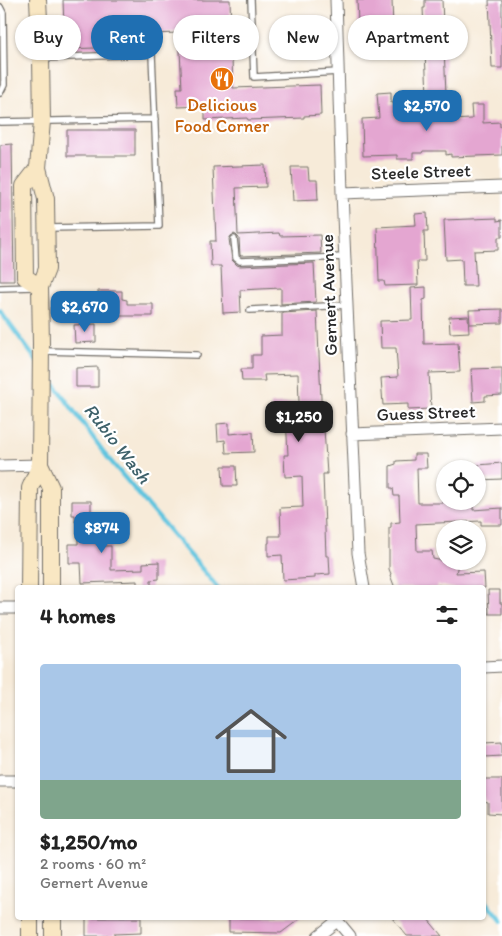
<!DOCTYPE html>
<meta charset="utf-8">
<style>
body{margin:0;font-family:Itim,sans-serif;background:#f2f2f2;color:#222;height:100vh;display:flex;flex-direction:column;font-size:19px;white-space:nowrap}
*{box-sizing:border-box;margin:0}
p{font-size:16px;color:#767676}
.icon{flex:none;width:28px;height:28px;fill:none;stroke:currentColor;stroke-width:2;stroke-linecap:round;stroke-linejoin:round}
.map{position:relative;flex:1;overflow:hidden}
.drawer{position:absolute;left:15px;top:585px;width:471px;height:335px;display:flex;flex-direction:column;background:#fff;border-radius:5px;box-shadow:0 1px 4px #0004}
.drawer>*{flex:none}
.banner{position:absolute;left:15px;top:15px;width:472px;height:45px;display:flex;gap:10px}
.fabs{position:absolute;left:436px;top:460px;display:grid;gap:10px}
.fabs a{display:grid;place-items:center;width:50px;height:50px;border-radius:50%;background:#fff;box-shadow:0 1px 4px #0004;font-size:25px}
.price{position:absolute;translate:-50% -42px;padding:0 11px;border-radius:10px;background:#1f6fb2;color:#fff;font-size:16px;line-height:32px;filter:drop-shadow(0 1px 2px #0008)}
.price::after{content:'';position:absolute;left:50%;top:30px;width:15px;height:11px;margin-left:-8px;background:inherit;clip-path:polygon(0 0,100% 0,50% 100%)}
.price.active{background:#222;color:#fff}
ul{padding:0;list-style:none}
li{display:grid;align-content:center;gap:10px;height:265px;padding:0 25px}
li+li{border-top:1px solid #e0e0e0}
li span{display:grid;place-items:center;height:155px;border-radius:5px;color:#555}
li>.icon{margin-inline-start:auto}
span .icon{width:90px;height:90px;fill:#fffc;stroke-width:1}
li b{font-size:21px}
h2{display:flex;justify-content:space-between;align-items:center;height:60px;padding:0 25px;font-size:21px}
.pill{padding:0 18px;border-radius:22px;background:#fff;box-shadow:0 1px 4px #0004;font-size:18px;line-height:45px}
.pill.active{background:#1f6fb2;color:#fff}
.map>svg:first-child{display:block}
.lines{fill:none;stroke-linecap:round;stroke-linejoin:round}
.stream{stroke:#61c5df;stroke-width:4.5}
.building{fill:#e4a6d1}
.service-casing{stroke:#726e68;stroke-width:8}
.minor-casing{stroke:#726e68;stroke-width:13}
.secondary-casing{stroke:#726e68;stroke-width:18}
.service{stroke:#fff;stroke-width:5.5}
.minor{stroke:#fff;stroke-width:11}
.secondary{stroke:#f9e7c3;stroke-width:16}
.labels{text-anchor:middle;stroke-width:4.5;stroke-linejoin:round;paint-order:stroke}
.food-label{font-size:18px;fill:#c56008;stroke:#fff}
.street-label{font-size:18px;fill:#2b2b2b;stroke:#fff}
.water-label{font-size:19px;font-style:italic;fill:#3e616a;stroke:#fff}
</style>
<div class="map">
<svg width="502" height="936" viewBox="0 0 502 936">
<rect width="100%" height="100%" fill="#fff"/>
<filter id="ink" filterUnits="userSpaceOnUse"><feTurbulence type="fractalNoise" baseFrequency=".02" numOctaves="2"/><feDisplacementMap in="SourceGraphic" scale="10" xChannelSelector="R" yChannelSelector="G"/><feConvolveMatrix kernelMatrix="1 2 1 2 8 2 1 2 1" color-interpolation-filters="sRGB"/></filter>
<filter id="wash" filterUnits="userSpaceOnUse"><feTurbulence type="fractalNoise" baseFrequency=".0096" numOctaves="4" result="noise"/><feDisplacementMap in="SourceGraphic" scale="20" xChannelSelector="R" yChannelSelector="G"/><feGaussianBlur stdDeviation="1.12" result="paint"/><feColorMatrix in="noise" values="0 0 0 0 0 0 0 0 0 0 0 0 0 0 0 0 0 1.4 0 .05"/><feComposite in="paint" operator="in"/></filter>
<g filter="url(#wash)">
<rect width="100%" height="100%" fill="#f7ebd9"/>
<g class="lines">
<path class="stream" d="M0 311 36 360
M47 374 108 458 218 588
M484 899 502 921"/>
</g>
<g id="blocks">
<path class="building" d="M63 0H230L233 88 320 85 321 115 304 116V118L248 120 247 118 205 120V106L178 107 177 88H182L179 33 122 35V47L67 49V28H64Z
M357 0H392L393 28H388V46H373L374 56H362L361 47H359Z
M425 0H442L446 94 427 95 423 8H425Z
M489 0H502V68H492Z
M391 92V103L424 101 425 121 472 119 471 105H483V123L500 122V127H502V155L451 157V154L446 155V151H423L422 153H413V159H397V155L363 156 362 119 379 118 377 93Z
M67 130H135V156H67Z
M12 144 14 281H0V145Z
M265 165 266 187 236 188 238 235 279 233 280 236 320 235 321 253 241 256 240 255 239 238 236 235 234 234 231 236 229 239 232 260 237 265 240 266 314 263 316 302 281 304V288L240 290 241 312 223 313 221 266H211L210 241H216L213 167Z
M291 167H308L309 180H317L318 200 293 201Z
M427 213 428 231H424L425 261H417L418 285 385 286 384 281H379L377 227 416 225 415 214Z
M497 218V221L502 220V237H498V250L474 251 476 286H463L462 259 446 260 444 220Z
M426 287V299L423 300 424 344 458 343 460 372 429 373 431 409 408 410V404L383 405 381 378 398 377 396 348H381L380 321 412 320 411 288Z
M98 291H122V299L127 300V304H153V316H88V298H98Z
M502 309V323L470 324 469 310Z
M317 311 321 398V430L324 429 327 474H323L326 556H329L330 574 315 575V578L283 580 282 555 268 556V543H269V536H281L280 508 303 507 302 476 285 477 284 455H288L286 417 271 418V404L299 403 298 374 264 375 265 381H242L241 369H252V355H261V336L282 335V313Z
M468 316 469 332 450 333 449 317Z
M96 324V342L75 343 74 325Z
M98 367V387H76V368Z
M502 368V395L485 396V401L473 402 471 369Z
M229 423V434L253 432 254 452 226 453 225 440 218 441 217 424Z
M414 454H426L427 468H417L418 503H443V501H473V510L502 508V525H481V521L416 524 417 551H432L433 559 458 564 456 573 484 572 485 588H452L438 585 437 588H395L390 575 391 574 389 569V528L391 527V523L400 522 399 496H394L393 488H390V466L396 464V461L414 460Z
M502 463V479L478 480V465Z
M222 466H236L237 486H223Z
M72 501H91V514H96V544H104V546H111V570L143 569V563L159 562V579L151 580V588H137V581L82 583 81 563H69V544H78V522H75V515H72Z
M488 590H500V603H502V614H489Z
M502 742V756L484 757V743Z
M484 779H502V814L488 813V802L484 801Z
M86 918H141V933L114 934V936H86Z
M229 918H301L281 933 229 932Z
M392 918H427L442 936H407Z"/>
</g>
</g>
<g filter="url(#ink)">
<use href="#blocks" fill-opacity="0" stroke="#726e68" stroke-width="1"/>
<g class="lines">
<g class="service-casing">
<path id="service" d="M251 0 254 77 338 72
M0 7 3 13 4 85 0 93
M42 58 152 54 159 226 48 228
M0 122 155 119
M234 239 236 258 240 261 345 257
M0 288 33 287
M250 310 347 305
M43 351 197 355"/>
</g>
<g class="minor-casing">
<path id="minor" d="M336 0 342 193 358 553 364 588
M342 193 502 187
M352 434 502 428
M0 466 40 465
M0 608H18
M484 667 502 666
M0 781H18
M335 918 350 936
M318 936 337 921"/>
</g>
<g class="secondary-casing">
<path id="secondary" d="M38 0 41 58 42 121 38 168
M40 465 51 488V588
M29 588 30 488 40 465 41 344 40 287 47 269 46 199 38 168 24 186 25 277 40 287
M30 918V936
M53 918V936"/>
</g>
<use href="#service" class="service"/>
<use href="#minor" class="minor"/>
<use href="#secondary" class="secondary"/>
</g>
</g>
<defs>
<g id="restaurant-disc" transform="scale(1.25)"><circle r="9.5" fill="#e8710a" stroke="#fff"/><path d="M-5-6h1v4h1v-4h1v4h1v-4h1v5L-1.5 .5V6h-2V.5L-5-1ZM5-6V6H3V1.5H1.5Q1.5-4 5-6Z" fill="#fff"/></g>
</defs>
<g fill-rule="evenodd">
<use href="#restaurant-disc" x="222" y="79"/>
</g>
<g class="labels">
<g class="food-label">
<text x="222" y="111">Delicious<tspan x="222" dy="21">Food Corner</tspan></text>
</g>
<g class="street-label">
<text transform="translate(421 172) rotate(-2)" y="6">Steele Street</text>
<text transform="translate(329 295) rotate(-92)" y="6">Gernert Avenue</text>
<text transform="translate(426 413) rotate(-2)" y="6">Guess Street</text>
</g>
<g class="water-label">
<text transform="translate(118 443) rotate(52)" y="7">Rubio Wash</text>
</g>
</g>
</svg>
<div class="fabs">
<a><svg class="icon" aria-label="locate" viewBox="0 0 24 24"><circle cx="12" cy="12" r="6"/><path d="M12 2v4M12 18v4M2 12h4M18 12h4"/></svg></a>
<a><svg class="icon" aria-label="layers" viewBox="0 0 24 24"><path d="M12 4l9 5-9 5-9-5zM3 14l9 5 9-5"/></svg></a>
</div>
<b class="price" style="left:427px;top:132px">$2,570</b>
<b class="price" style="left:85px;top:333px">$2,670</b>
<b class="price active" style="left:299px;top:443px">$1,250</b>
<b class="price" style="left:102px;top:554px">$874</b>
<div class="banner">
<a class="pill">Buy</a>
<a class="pill active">Rent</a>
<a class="pill">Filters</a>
<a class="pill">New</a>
<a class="pill">Apartment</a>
</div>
<section class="drawer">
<h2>4 homes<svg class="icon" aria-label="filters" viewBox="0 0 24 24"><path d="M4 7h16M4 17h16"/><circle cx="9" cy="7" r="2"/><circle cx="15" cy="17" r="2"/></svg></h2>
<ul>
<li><span style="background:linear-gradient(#a9c7e8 75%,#7fa58c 0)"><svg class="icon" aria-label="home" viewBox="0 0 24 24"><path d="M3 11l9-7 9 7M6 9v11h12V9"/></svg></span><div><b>$1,250/mo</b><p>2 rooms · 60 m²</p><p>Gernert Avenue</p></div></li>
</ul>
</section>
</div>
